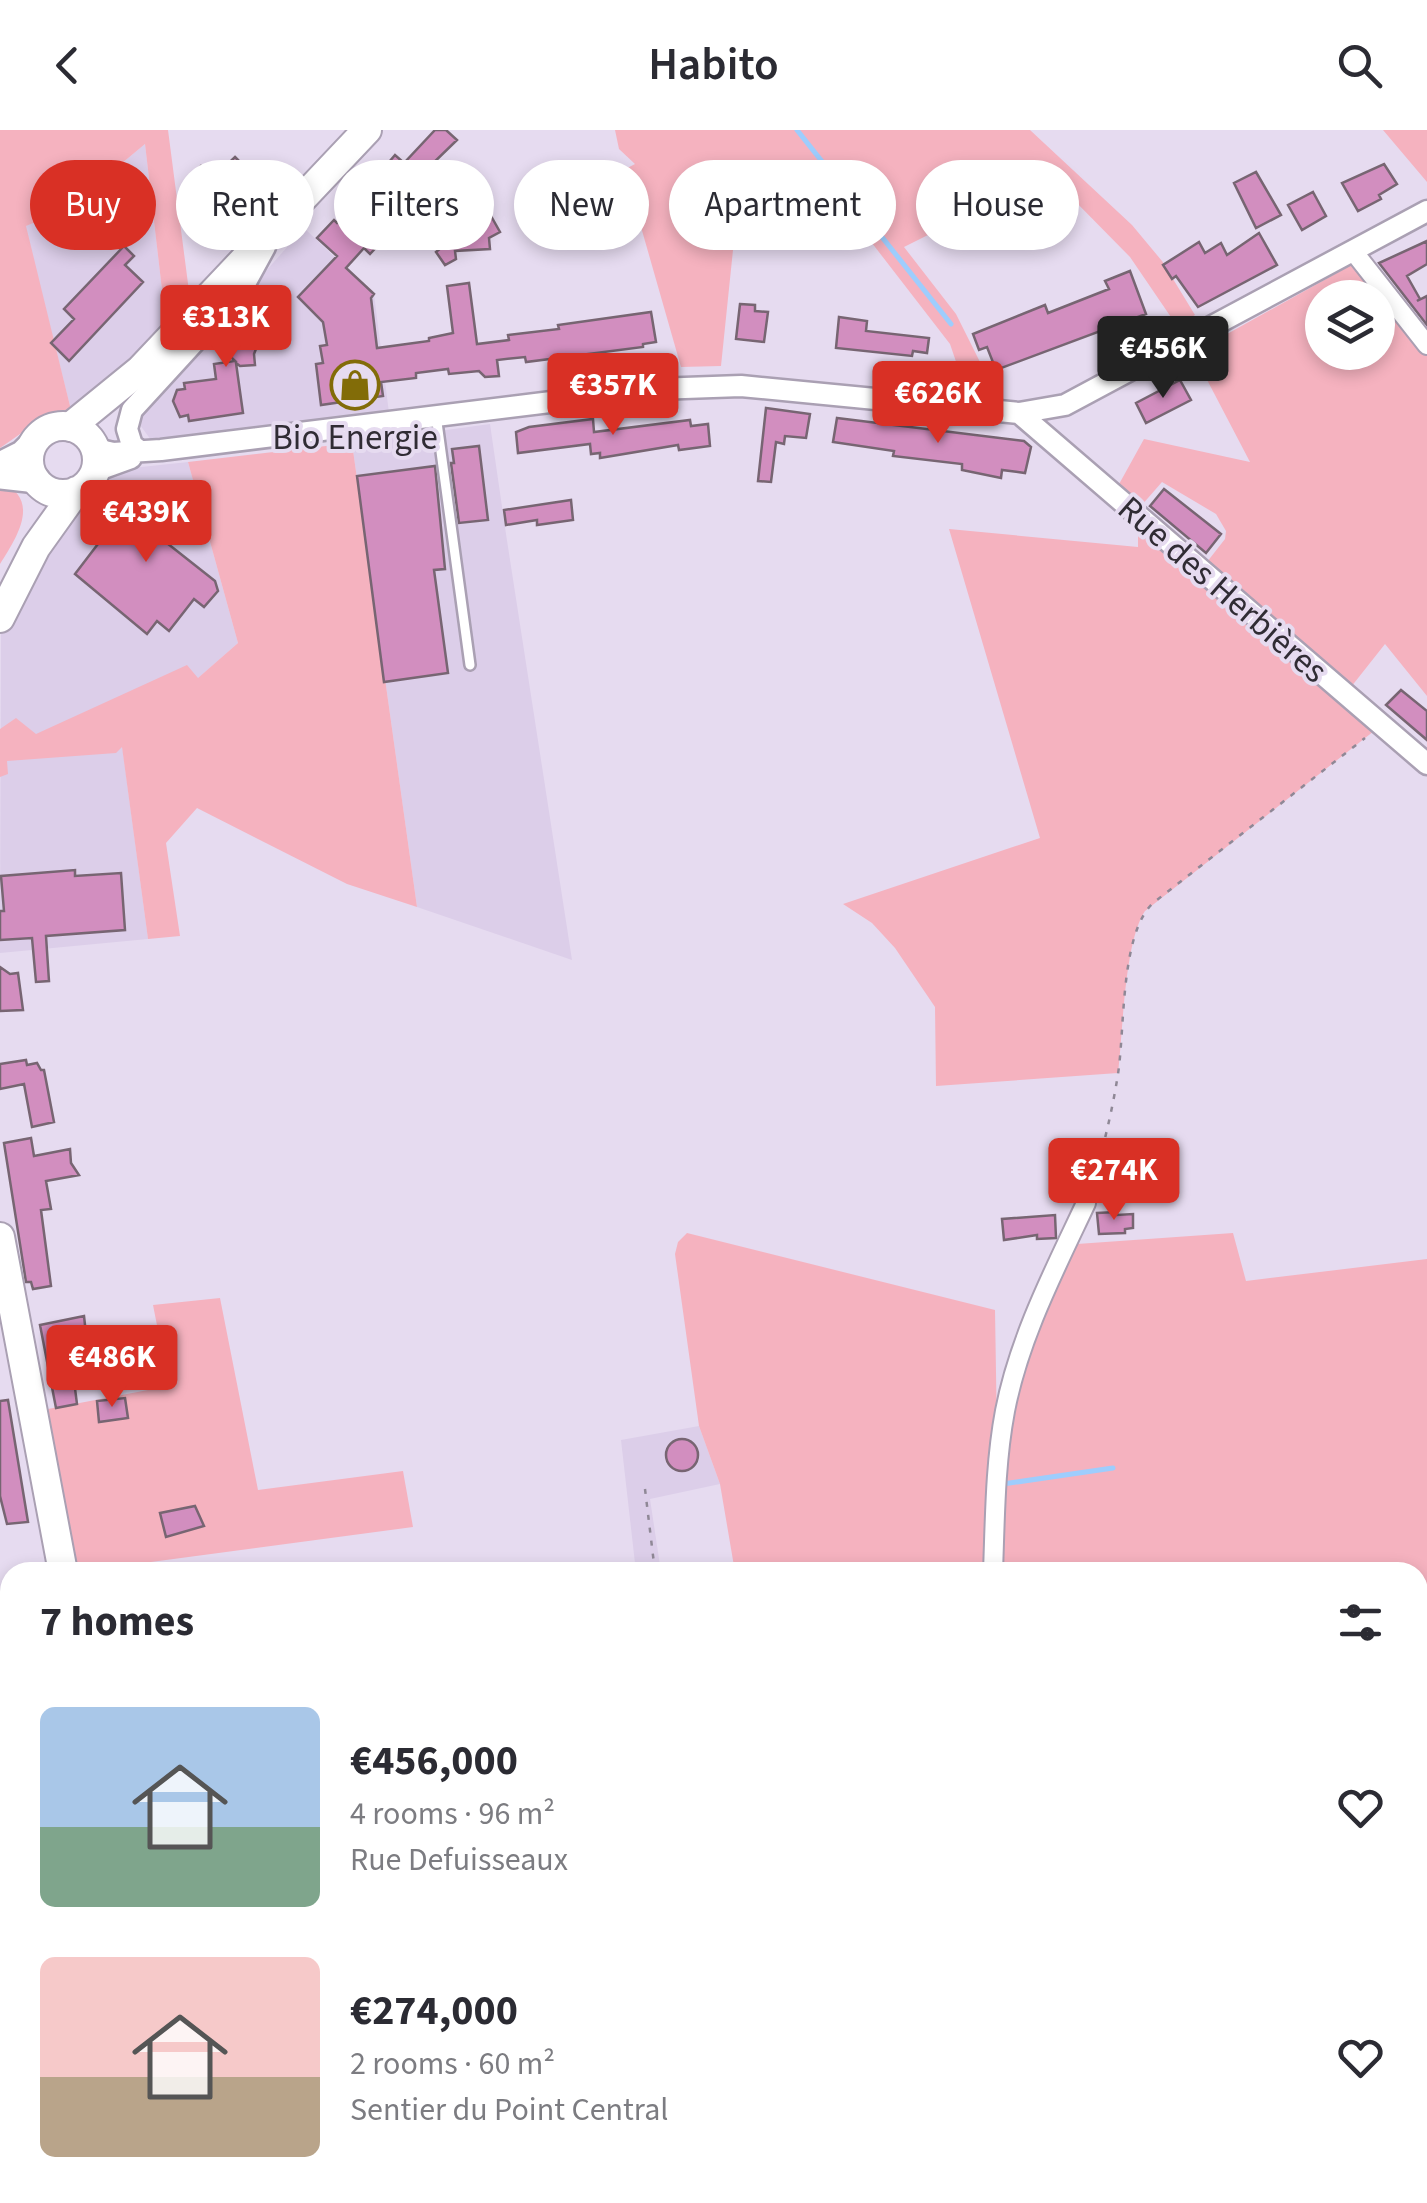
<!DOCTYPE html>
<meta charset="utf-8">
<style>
body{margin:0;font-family:"Source Sans 3",sans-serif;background:#f7f7f7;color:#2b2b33;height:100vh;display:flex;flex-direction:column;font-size:38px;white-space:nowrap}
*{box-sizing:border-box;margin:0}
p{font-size:32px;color:#7c7c81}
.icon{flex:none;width:55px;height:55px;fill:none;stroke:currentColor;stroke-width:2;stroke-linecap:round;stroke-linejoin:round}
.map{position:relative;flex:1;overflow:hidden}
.panel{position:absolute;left:0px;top:1432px;width:1428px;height:642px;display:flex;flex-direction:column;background:#fff;border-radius:30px 30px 0 0;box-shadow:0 5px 15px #0003}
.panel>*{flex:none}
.hud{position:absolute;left:30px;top:30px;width:1368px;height:90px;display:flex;gap:20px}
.tools{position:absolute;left:1305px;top:150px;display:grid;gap:20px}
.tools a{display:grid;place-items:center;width:90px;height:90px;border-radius:50%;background:#fff;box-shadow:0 5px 15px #0003;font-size:50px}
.price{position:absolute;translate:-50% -85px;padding:0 22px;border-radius:10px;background:#d93025;color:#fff;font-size:32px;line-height:65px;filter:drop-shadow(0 2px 5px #0008)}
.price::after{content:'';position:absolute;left:50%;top:60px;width:30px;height:22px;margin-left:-15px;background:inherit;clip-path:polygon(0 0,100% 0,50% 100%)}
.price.on{background:#222;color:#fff}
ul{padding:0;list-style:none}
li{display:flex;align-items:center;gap:30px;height:250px;padding:0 40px}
li span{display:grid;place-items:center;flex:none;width:280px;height:200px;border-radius:15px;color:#555}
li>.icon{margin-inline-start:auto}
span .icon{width:120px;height:120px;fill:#fffc;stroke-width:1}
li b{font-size:42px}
h2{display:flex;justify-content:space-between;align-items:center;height:120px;padding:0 40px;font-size:42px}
.chip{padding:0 35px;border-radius:45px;background:#fff;box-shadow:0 5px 15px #0003;font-size:35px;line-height:90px}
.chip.on{background:#d93025;color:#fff}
header{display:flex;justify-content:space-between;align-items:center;height:130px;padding:0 40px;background:#fff;font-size:45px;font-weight:600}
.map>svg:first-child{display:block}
.built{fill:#dccee9}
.green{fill:#f5b2bf;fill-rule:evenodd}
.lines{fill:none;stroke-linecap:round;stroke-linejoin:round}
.stream{stroke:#9ecdfd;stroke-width:5}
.building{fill:#d28ebf;stroke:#776572;stroke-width:2.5}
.service-casing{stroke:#aaa0b3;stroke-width:14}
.minor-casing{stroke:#aaa0b3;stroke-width:22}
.tertiary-casing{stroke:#aaa0b3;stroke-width:25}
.secondary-casing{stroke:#aaa0b3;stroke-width:30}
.primary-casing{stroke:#aaa0b3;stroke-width:32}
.path{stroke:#8f8896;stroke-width:2.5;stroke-dasharray:5 8;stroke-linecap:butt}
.service{stroke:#fff;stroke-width:9}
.minor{stroke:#fff;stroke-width:18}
.tertiary{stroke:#fff;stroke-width:20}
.secondary{stroke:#fff;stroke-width:25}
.primary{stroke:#fff;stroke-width:28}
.labels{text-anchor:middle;stroke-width:8;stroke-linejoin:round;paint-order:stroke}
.poi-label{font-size:35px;fill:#302c34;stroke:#e6dbf0}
.street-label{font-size:35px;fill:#302c34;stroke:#e6dbf0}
</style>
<header><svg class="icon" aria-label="back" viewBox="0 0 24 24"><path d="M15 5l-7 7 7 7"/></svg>Habito<svg class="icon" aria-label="search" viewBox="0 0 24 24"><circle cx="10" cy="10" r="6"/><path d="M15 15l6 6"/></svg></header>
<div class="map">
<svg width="1427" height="2073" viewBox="0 0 1427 2073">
<rect width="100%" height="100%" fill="#e6dbf0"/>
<path class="built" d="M145 14 166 194 84 277 72 284 25 96 67 79Z
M304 98 374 164 389 283 151 310 140 295 142 286 180 238Z
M490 294 506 404 572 830 417 777 352 313Z
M188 332 238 513 122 615 148 809 0 823 1 499 60 394 104 347 132 338Z
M699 1296 720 1354 650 1369 661 1442H636L621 1310Z"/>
<path class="green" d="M0 0H168L190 169 166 194 145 14 67 79 26 96 72 284 33 295 0 318Z
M615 0H1030L1132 95 1162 131 1195 185 1177 196 1130 127 1066 62 981 97 957 58 928 69 932 79 919 85 928 105 904 117 956 184 997 266 967 264 950 214 865 104H843L842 92 736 91 721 236 681 237 631 62 616 59 612 46 635 34 619 19Z
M1383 0H1427V52Z
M1353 134 1427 224V566L1385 514 1351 557 1207 432 1225 409 1226 401 1216 384 1162 352 1141 376 1118 356 1144 309 1250 332 1193 223ZM1322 168H1378V222H1322Z
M352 313 417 777 347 754 197 678 166 713 180 806 148 809 122 617 116 623 7 631 8 644 0 647V599L16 588 36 604 187 535 198 548 238 513 188 332Z
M0 352C42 369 17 407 0 434Z
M1138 398 1374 601 1145 781C1124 812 1123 903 1118 943L936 956 935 877 895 818 872 793 843 774 1040 708 949 399 1138 417Z
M687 1103 995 1180 997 1305 988 1442H735L720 1354 699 1296 675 1124 678 1112Z
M1233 1103 1246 1151 1427 1129V1592L1418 1593V1442H999C1002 1374 1001 1300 1023 1234 1036 1193 1059 1153 1077 1114Z
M220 1168 258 1360 403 1341 413 1397 76 1442 48 1279 169 1256 153 1175Z
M1427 1876V2073H261V2065H1418V1877Z"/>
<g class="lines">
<path class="stream" d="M797 0 951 194
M1003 1354 1113 1338
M1418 1512 1427 1510"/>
</g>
<path class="building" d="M435 0H446L457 10 394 71 397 74 385 88 389 92 377 104 383 110 370 124 364 118 346 138 374 164 371 168 377 218 429 211V208L453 203 447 156 469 153 477 214 509 210 508 205 559 199 558 195 651 182 656 212 643 214V217L526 232 525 227 497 230 499 246 485 247 479 241 449 244 448 239 416 243V248L381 252 383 266 321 275 316 234 323 233 320 216 327 215 323 192 298 167 337 126 317 108 334 90 337 93 395 25 404 33Z
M235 27 254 46 210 87 187 64 194 57 187 50 201 36 213 48Z
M1384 34 1397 54 1379 65 1381 69 1358 81 1342 53Z
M1256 42 1281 85 1256 98 1234 53Z
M1313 62 1326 86 1302 100 1288 75Z
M491 86 500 102 489 108 490 119 455 121 456 129 445 135 436 122 459 103Z
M1259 103 1277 135 1198 177 1176 146 1172 149 1163 135 1199 112 1205 123 1221 113 1227 125Z
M1427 111V134L1407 146 1420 169 1417 171 1427 166V195L1379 133Z
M124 116 134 126 125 135 143 152 69 231 51 213 74 189 64 179Z
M1130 141 1146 184 996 240 987 217 979 220 973 204 1045 175 1048 183 1109 159 1105 151Z
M740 174 755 175V181L768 182 764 212 736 209Z
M244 178 257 190 266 180 280 194 265 209 261 206 254 224 255 235 240 236 236 233 243 283 189 291 188 285 180 287 173 271 177 260 185 259 184 253 216 249 214 234 235 231 214 211Z
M839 187 867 191 866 201 929 208 927 223 913 221 912 226 836 218Z
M1180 250 1191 270 1146 293 1136 273Z
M766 278 810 284 806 308 785 306 784 314 776 312 771 352 758 351Z
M837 288 1024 311 1031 317 1025 343 1002 340 1001 348 962 340V334L893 326 894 321 833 312Z
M593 289 594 302 690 290 691 296 708 294 710 316 679 320 678 315 600 328V323L591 324 590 314 518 323 516 302 529 297Z
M479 316 488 390 459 393 451 333H454L452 319Z
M435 336 445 439 434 440 448 543 384 552 357 346Z
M143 354 152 361 155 358 162 363 165 359 183 373 158 406 215 451 218 461 204 477 194 469 169 501 157 491 147 504 75 444 117 389 130 362 134 366Z
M1164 359 1221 404 1206 423 1150 376Z
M571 370 573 390 537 395V390L506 395 504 380Z
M1401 560 1427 581V610L1386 575Z
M75 740V746L121 743 125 800 46 806 49 851 36 852 32 808 0 810V781H4L1 746Z
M0 837 10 844 18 843 23 880 0 881Z
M26 930 27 935 37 933 41 940H44L54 992 32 997 24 954 0 959V934Z
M31 1008 34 1026 70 1019 71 1033 79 1045 46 1051 51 1079 41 1080 51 1156 33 1159 31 1152H26L4 1013Z
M1117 1082V1085L1133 1084V1098L1125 1099V1103L1099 1104 1097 1083Z
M1055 1085 1056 1108 1037 1109V1105L1004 1110 1002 1089Z
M84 1186 89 1231 72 1235 77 1274 56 1278 40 1195Z
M125 1268 128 1288 99 1292 97 1271Z
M8 1270 28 1392 7 1394 0 1366V1271Z
M666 1325a16 16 0 1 1 32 0a16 16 0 1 1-32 0Z
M195 1376 204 1396 166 1407 160 1383Z"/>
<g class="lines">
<g class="service-casing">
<path id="service" d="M436 285 470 535"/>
</g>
<g class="minor-casing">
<path id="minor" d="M1353 121 1427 215
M993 1442C995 1389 995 1334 1005 1281 1019 1208 1055 1139 1086 1073
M0 1602 10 1605
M1418 1741 1427 1740"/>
</g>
<g class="tertiary-casing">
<path id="tertiary" d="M1019 283 1427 634
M96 319 113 323 161 320 656 259 741 256 1019 283 1065 275 1427 81
M140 321 132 315 127 299 132 280 241 161 265 117
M95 341 131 328"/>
</g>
<g class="secondary-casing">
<path id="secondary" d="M0 335 22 324 35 311
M0 346 37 350"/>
</g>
<g class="primary-casing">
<path id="primary" d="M29 330a34 34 0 1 1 68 0a34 34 0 1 1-68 0Z
M70 297 140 240 367 0
M0 488 36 417 76 361
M0 1107 63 1442
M101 2065V2073"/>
</g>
<path class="path" d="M1091 1057C1103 1020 1112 982 1118 944 1125 899 1120 804 1153 773L1365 608
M645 1359 655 1442
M0 1864 10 1869"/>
<use href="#service" class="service"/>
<use href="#minor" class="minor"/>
<use href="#tertiary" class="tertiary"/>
<use href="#secondary" class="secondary"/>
<use href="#primary" class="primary"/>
</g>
<defs>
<g id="shop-ring" transform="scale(2.5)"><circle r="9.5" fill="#e6dbf0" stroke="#826c08" stroke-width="1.5"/><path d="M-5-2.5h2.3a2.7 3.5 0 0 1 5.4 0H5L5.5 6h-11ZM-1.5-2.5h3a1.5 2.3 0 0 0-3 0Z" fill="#826c08"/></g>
</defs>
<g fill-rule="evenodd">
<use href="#shop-ring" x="355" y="255"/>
</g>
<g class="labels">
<g class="poi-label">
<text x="355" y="319">Bio Energie</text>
</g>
<g class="street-label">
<text transform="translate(1223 459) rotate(41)" y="12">Rue des Herbières</text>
</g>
</g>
</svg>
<div class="tools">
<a><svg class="icon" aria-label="layers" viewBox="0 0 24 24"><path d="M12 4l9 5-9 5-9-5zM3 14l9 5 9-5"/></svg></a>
</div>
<b class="price" style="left:226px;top:240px">€313K</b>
<b class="price on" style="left:1163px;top:271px">€456K</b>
<b class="price" style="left:613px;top:308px">€357K</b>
<b class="price" style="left:938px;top:316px">€626K</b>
<b class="price" style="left:146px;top:435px">€439K</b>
<b class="price" style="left:1114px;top:1093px">€274K</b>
<b class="price" style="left:112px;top:1280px">€486K</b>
<div class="hud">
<a class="chip on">Buy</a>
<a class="chip">Rent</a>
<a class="chip">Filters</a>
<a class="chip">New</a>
<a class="chip">Apartment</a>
<a class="chip">House</a>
</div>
<section class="panel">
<h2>7 homes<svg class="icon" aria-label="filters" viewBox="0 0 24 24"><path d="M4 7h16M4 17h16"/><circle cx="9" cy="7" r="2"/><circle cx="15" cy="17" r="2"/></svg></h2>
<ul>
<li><span style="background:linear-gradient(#a9c7e8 60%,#7fa58c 0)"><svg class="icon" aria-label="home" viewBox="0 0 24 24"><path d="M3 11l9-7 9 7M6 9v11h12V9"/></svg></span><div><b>€456,000</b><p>4 rooms · 96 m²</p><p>Rue Defuisseaux</p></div><svg class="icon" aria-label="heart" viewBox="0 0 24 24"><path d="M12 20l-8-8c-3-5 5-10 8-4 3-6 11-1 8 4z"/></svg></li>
<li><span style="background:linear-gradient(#f6c9c9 60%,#b9a48a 0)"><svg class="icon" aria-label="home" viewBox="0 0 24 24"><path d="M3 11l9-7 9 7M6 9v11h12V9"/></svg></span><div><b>€274,000</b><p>2 rooms · 60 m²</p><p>Sentier du Point Central</p></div><svg class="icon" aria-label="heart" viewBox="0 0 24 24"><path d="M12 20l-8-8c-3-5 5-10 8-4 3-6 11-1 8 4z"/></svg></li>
</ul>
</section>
</div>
